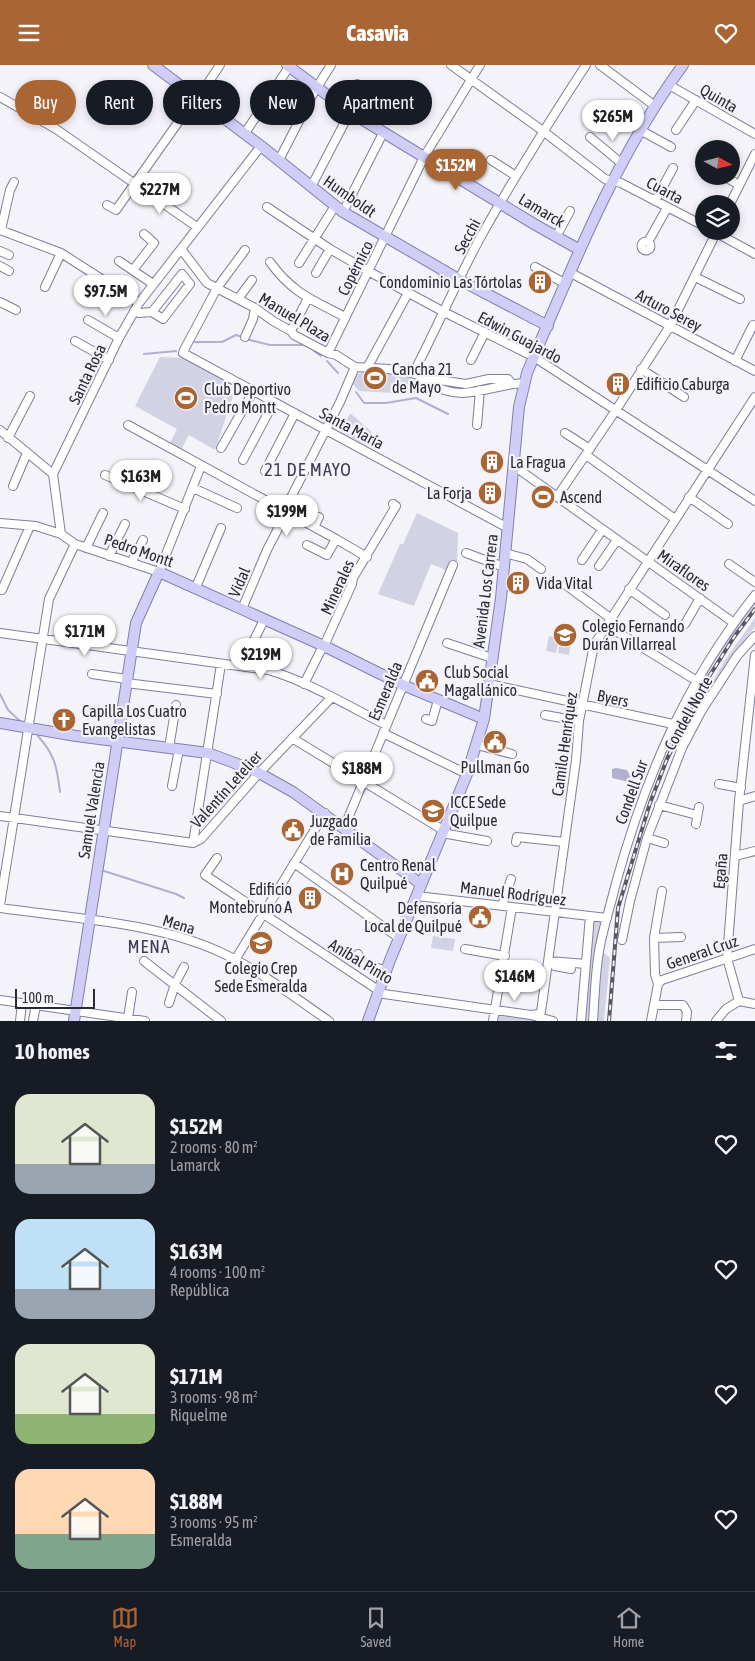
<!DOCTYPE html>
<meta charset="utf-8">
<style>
body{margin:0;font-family:"Asap Condensed",sans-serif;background:#20242c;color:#f1f3f6;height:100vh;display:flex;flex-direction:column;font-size:19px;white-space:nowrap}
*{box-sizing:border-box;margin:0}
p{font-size:16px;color:#9ea1a6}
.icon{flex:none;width:28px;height:28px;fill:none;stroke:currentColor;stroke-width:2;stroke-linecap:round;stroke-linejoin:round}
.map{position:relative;height:956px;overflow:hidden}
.panel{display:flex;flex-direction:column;background:#171b24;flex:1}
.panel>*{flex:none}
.hud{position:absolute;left:15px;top:15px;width:500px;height:45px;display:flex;gap:10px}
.needle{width:32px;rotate:97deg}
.fabs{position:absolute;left:695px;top:75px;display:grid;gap:10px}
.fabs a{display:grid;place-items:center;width:45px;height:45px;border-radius:50%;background:#171b24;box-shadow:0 2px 8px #0003;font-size:25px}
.scale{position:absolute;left:15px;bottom:12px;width:80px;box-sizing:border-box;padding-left:5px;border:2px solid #2a2935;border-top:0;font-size:14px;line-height:18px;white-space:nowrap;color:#2a2935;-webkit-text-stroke:4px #f3f3f9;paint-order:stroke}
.price{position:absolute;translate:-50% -42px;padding:0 11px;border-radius:18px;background:#fff;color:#222;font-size:16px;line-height:32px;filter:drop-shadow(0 1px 2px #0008)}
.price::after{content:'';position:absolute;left:50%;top:30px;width:15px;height:11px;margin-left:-8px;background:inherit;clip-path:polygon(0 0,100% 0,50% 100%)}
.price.current{background:#a96534;color:#fff}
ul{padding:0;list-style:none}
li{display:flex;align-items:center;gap:15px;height:125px;padding:0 15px}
li span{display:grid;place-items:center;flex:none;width:140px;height:100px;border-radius:15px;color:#555}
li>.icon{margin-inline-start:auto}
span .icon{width:60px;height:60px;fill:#fffc;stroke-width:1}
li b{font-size:21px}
h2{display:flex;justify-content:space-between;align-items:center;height:60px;padding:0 15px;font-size:21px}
.tag{padding:0 18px;border-radius:22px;background:#171b24;box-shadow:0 2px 8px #0003;font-size:18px;line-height:45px}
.tag.current{background:#a96534;color:#fff}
header{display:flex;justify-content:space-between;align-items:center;height:65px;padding:0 15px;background:#a96534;color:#fff;font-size:22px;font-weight:800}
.menu{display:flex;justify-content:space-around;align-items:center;height:70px;border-top:1px solid #363941;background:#171b24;font-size:14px;color:#9ea1a6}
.menu a{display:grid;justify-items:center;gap:2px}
.menu .current{color:#a96534}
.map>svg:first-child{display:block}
.green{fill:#d2d2e5}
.water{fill:#b1b0ce}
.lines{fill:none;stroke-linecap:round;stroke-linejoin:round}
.stream{stroke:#b1b0ce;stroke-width:2}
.minor-casing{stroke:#7f7e9b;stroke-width:10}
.major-casing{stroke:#817faf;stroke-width:12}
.minor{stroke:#fff;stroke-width:8}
.major{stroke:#d0cef7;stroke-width:10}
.rail-casing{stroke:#585762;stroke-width:4}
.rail{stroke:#f3f3f9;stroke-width:2;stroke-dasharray:5.5;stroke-linecap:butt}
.labels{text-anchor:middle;stroke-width:4.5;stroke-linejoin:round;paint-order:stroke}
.street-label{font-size:16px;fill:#2a2935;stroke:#f3f3f9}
.poi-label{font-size:16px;fill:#2a2935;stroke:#f3f3f9;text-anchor:start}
.neighbourhood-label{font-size:18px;letter-spacing:1px;fill:#3c3b54;stroke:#f3f3f9}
</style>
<header><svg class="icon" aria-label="menu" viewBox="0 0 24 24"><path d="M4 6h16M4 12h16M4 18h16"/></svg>Casavia<svg class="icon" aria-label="heart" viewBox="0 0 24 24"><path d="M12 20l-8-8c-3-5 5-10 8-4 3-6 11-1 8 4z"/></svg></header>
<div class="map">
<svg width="755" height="956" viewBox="0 0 755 956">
<rect width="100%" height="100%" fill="#f3f3f9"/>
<path class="green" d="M160 292 183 293 232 318 227 321 235 325 215 385 189 370 181 385 170 378 177 364 135 341Z
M365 306C383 307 400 307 417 316L411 329 359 326 352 318 357 310Z
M350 348 372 367 365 380 341 367Z
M417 448 458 468 457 498 450 496 446 505 431 499 414 541 378 529 400 479H403Z
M755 537V540L715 596 704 616 702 615 735 562Z
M755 553V561L713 622 710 621 725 595Z
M549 571 559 573 556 588 546 586Z
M560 573 571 575 569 590 558 588Z
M599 855 601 858 593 899 588 956H585L594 857Z
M433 871 455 874 453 886 431 883Z
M603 887 610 893 604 956H597Z
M498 948 543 956H496Z"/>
<path class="water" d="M616 703 627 705 630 711 629 717 612 713V704Z"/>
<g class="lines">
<path class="stream" d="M246 274 270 280H305
M191 277H222L236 270 242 272
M314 286 321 291
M144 289 176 286
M327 296 338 308
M356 327 364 338H386L416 333 448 349
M0 629 8 645 20 656
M38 671C55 690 57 702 60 727
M104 806 176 829 184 833"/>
<g class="minor-casing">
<path id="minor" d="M451 0 543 66 605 114 621 118 704 161
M600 0 655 41
M357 19 399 45
M669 20 755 69
M0 32 56 64 197 162
M362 55 378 32
M640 65 671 82
M676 65 696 35
M245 68 289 2
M590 72 621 98
M279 95 314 27 331 0
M491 95 516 111
M724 111 739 120
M311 122 350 47
M655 136 673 103
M730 139 755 89
M107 140 116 145 194 35 198 33 220 0
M267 142 330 184 368 206 444 247 534 292 755 436
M343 147 383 68
M0 165 61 188 139 238
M1 165 10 125 14 117
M713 166 755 189
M556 172 570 146
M641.5 181a4.5 4.5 0 1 1 9 0a4.5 4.5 0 1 1-9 0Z
M648 177 667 143
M181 184 207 218 255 243 273 256 291 266 294 270 328 288 336 290 355 302 389 304 412 308 426 313 466 319 489 314H508L511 318
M245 185 217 223 184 285 183 288 508 463
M0 186 9 190
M119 196 153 219
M270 197C292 228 313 235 345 252
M299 198 335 141
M0 201 9 206
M535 202 566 219
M133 205 154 178 144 169
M316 208 330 184
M571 208 755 306
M695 212 740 234
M45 222 61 188
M238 234 252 215
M0 237 16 245
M134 246 139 248 152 247 163 254 190 219 182 209 152 247
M88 255 119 273
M291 266 308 233
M245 272 253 254 255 243
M75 276 109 295
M328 288 424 92 480 0
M471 295 485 267
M735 296 753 260
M367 303 408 228
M641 304 684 332
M412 308 417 301C438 260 457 216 479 175 512 115 549 57 586 0
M421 316C434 321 447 328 462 328 483 327 503 319 524 318
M128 360 336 474
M477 360 480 325
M0 365 53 409
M565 368 590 384
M8 373 30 331
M221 383 254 325
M586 390 675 454
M243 395 274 337
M514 401 734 558
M265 406 295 348
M105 410 185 444
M13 421 27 388
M193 423 237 443
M557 432 616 345 670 261 717 166
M689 432 728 459
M0 458 36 461 61 469 75 479 159 507 201 401
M314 462 319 452
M61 469 53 409 119 273 139 238 261 81
M307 480 327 490 336 474 367 492
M86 483 103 448
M466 488 504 502
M505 488 527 494 541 504
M109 491 125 459
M582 495 602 465
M131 498 143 475
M729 499 755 517
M599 501 617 475
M566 520 610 553
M196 522 221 463
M629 524 665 550
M2 525 30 461
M242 544 267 485 282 456 284 446 340 337 355 302
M685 559 700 533
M606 560 697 616
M0 568 268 605C307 616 350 642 386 660
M254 575 264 555
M447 578 492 593
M92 609 127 614
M126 618 217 629
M304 619 320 587 324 581 352 519 353 513 396 441 393 439
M489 619 673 659
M545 650 579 656
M426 654 432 656 438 635
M383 668 467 709
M292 673 443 765
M477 680 512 689
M169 683 176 640
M719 719 741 723
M172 721 179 684
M739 736 755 731
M659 740 697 750
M0 751 193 778 201 774 259 708 331 633
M696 759 699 742
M344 763 453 500
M442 768 487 776
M647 773 664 778
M516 777 517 772 564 777
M193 778 221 599
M735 791 755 786
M217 793 205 810 384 929 531 950 553 956
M294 798 399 873
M417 831 607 853
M0 840 49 534 75 479
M502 841 511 814
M0 843C70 853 155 857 220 887 259 905 294 932 329 956
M654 873 681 872
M622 875 630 836 647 773 682 683 702 645 737 591 755 571
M465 884 505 891
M358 889 356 895 386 906
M235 895 325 748
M144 896 221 956
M549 896 586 899
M555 901 571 904
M658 919 662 915 755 884
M0 935 145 956
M739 936 727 893 739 736 755 590
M739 936 755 939
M169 938 175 919 184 902
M654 940H683L687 947 686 956
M531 950 538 949 541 947 576 695 579 656 594 580 755 332
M128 953 132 927
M20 956 22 938
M33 956 36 940
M493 956 512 842
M581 956 590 851
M593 956C595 931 595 905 600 881 604 860 611 839 616 818 646 710 685 619 755 530
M651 956 658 919 655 909 654 873 662 826
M716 956 726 944 739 936"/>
</g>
<g class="major-casing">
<path id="major" d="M153 0 261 81 343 147 460 215 548 261
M287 0 350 47 534 159 580 185
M0 658 76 671 208 688 232 697 259 708 293 727 421 819
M74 956 136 558 159 507 324 581 403 620 484 654
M368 956 390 895 467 709 484 654 501 533 519 342 527 308C572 202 615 93 683 0"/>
</g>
<use href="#minor" class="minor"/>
<use href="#major" class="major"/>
<g class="rail-casing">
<path id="rail" d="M609 956 618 843 650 738 667 694 703 621 734 572 755 544"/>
</g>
<use href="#rail" class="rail"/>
</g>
<defs>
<g id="building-disc" transform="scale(1.25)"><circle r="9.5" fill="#a96534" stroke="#f3f3f9"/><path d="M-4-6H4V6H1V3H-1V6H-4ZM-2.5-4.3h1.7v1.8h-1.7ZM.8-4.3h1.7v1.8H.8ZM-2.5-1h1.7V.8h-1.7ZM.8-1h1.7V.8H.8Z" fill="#fff"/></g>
<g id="stadium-disc" transform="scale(1.25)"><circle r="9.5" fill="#a96534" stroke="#f3f3f9"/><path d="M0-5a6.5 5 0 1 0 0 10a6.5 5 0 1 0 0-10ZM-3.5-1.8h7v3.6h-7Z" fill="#fff"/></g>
<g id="school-disc" transform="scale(1.25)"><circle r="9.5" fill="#a96534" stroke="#f3f3f9"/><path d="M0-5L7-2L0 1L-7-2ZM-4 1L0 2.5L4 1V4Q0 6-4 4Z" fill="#fff"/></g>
<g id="civic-disc" transform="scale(1.25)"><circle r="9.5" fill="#a96534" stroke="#f3f3f9"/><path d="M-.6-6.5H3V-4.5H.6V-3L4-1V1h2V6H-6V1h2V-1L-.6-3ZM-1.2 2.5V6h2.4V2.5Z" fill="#fff"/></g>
<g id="church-disc" transform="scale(1.25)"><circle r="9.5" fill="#a96534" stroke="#f3f3f9"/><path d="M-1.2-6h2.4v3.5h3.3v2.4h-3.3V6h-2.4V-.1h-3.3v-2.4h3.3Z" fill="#fff"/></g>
<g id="university-disc" transform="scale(1.25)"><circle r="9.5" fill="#a96534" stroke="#f3f3f9"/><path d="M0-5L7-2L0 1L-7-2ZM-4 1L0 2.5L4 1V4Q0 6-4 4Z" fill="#fff"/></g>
<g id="hospital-disc" transform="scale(1.25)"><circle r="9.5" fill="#a96534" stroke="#f3f3f9"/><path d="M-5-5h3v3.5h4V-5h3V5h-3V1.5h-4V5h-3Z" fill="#fff"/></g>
</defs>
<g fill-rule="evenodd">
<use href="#building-disc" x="540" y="217"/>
<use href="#stadium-disc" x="375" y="313"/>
<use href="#building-disc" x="618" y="319"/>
<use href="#stadium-disc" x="186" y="333"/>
<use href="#building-disc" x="492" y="397"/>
<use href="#building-disc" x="490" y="428"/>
<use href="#stadium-disc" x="543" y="432"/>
<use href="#building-disc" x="518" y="518"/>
<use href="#school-disc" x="565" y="570"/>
<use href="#civic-disc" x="427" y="616"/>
<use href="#church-disc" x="64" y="655"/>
<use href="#civic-disc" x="495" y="677"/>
<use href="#university-disc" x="433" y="746"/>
<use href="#civic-disc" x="293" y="765"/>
<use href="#hospital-disc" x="342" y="809"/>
<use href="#building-disc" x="310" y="833"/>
<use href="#civic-disc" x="480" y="852"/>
<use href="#school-disc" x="261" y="878"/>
</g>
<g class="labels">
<g class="street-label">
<text transform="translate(719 33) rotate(30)" y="6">Quinta</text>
<text transform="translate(665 125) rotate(28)" y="6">Cuarta</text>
<text transform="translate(350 131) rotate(35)" y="6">Humboldt</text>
<text transform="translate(542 145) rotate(31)" y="6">Lamarck</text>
<text transform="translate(467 171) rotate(-62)" y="6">Secchi</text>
<text transform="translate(355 203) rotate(-63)" y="6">Copérnico</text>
<text transform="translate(669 245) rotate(28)" y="6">Arturo Serey</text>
<text transform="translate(295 252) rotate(31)" y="6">Manuel Plaza</text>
<text transform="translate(520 272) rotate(28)" y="6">Edwin Guajardo</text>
<text transform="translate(87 309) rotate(-64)" y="6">Santa Rosa</text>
<text transform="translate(352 363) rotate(28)" y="6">Santa María</text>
<text transform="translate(139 485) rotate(19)" y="6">Pedro Montt</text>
<text transform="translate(684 505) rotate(35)" y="6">Miraflores</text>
<text transform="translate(239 517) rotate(-67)" y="6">Vidal</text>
<text transform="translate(337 522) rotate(-65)" y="6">Minerales</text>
<text transform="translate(485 526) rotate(-83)" y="6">Avenida Los Carrera</text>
<text transform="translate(385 626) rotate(-67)" y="6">Esmeralda</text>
<text transform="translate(613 633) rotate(12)" y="6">Byers</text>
<text transform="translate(688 648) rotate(-61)" y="6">Condell Norte</text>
<text transform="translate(564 679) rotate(-82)" y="6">Camilo Henríquez</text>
<text transform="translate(226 724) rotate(-48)" y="6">Valentín Letelier</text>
<text transform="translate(631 727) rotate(-70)" y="6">Condell Sur</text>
<text transform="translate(91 745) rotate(-81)" y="6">Samuel Valencia</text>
<text transform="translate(720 806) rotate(-85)" y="6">Egaña</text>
<text transform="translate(513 828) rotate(7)" y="6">Manuel Rodríguez</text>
<text transform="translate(179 859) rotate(17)" y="6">Mena</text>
<text transform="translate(702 887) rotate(-19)" y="6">General Cruz</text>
<text transform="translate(361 896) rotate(31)" y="6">Aníbal Pinto</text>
</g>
<g class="poi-label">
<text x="522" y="223" text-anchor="end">Condominio Las Tórtolas</text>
<text x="392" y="310">Cancha 21<tspan x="392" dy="18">de Mayo</tspan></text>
<text x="636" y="325">Edificio Caburga</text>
<text x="204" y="330">Club Deportivo<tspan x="204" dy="18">Pedro Montt</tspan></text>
<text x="510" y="403">La Fragua</text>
<text x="472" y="434" text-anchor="end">La Forja</text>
<text x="560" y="438">Ascend</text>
<text x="536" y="524">Vida Vital</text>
<text x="582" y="567">Colegio Fernando<tspan x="582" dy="18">Durán Villarreal</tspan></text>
<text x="444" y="613">Club Social<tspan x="444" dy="18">Magallánico</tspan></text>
<text x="82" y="652">Capilla Los Cuatro<tspan x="82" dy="18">Evangelistas</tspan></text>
<text x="495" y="708" text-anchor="middle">Pullman Go</text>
<text x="450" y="743">ICCE Sede<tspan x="450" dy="18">Quilpue</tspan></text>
<text x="310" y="762">Juzgado<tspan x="310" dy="18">de Familia</tspan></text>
<text x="360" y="806">Centro Renal<tspan x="360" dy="18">Quilpué</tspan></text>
<text x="292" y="830" text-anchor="end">Edificio<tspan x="292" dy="18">Montebruno A</tspan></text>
<text x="462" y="849" text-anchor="end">Defensoría<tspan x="462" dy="18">Local de Quilpué</tspan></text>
<text x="261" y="909" text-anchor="middle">Colegio Crep<tspan x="261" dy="18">Sede Esmeralda</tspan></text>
</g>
<g class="neighbourhood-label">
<text x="308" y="411">21 DE MAYO</text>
<text x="149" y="888">MENA</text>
</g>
</g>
</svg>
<div class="fabs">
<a><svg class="needle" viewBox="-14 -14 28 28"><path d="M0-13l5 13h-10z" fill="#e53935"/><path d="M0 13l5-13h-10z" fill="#9ea1a6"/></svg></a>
<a><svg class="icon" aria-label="layers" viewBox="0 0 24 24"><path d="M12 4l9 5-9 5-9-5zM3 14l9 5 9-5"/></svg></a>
</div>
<div class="scale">100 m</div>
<b class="price" style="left:613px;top:77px">$265M</b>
<b class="price current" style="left:456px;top:126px">$152M</b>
<b class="price" style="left:160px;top:150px">$227M</b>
<b class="price" style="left:106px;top:252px">$97.5M</b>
<b class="price" style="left:141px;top:437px">$163M</b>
<b class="price" style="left:287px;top:472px">$199M</b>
<b class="price" style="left:85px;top:592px">$171M</b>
<b class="price" style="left:261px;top:615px">$219M</b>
<b class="price" style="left:362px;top:729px">$188M</b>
<b class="price" style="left:515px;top:937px">$146M</b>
<div class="hud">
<a class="tag current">Buy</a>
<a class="tag">Rent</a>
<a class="tag">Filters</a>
<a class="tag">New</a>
<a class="tag">Apartment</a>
</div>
</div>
<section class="panel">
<h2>10 homes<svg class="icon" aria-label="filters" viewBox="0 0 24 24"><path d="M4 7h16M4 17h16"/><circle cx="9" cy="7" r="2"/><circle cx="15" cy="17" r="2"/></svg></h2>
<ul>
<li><span style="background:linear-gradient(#dfe7d0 70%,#9aa5b1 0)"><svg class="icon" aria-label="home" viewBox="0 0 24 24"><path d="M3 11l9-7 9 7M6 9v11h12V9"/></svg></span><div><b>$152M</b><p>2 rooms · 80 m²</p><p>Lamarck</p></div><svg class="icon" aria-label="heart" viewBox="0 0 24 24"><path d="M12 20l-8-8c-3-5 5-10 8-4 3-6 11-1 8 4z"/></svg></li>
<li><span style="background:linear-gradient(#bfe0f5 70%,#9aa5b1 0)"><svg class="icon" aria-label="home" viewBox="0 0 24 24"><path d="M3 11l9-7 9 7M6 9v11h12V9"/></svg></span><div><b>$163M</b><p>4 rooms · 100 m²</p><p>República</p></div><svg class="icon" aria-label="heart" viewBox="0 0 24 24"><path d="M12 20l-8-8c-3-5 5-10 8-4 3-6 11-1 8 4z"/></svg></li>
<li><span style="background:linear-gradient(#dfe7d0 70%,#8fb573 0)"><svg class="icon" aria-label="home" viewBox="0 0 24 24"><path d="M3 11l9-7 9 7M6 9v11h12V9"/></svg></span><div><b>$171M</b><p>3 rooms · 98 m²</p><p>Riquelme</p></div><svg class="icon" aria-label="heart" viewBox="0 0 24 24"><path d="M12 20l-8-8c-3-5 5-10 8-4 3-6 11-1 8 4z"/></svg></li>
<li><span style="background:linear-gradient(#ffd9b3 65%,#7fa58c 0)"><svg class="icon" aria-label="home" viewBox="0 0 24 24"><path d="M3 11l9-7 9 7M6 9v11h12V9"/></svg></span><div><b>$188M</b><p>3 rooms · 95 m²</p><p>Esmeralda</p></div><svg class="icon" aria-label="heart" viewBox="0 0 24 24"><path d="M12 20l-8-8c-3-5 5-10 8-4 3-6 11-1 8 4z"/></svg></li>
</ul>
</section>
<nav class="menu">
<a class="current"><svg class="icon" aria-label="map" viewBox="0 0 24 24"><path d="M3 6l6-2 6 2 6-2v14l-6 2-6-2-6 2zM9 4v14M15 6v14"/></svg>Map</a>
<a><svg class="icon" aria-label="saved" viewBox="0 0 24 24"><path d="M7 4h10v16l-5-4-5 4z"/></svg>Saved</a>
<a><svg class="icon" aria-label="home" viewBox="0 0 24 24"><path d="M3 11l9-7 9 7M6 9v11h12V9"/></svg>Home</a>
</nav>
